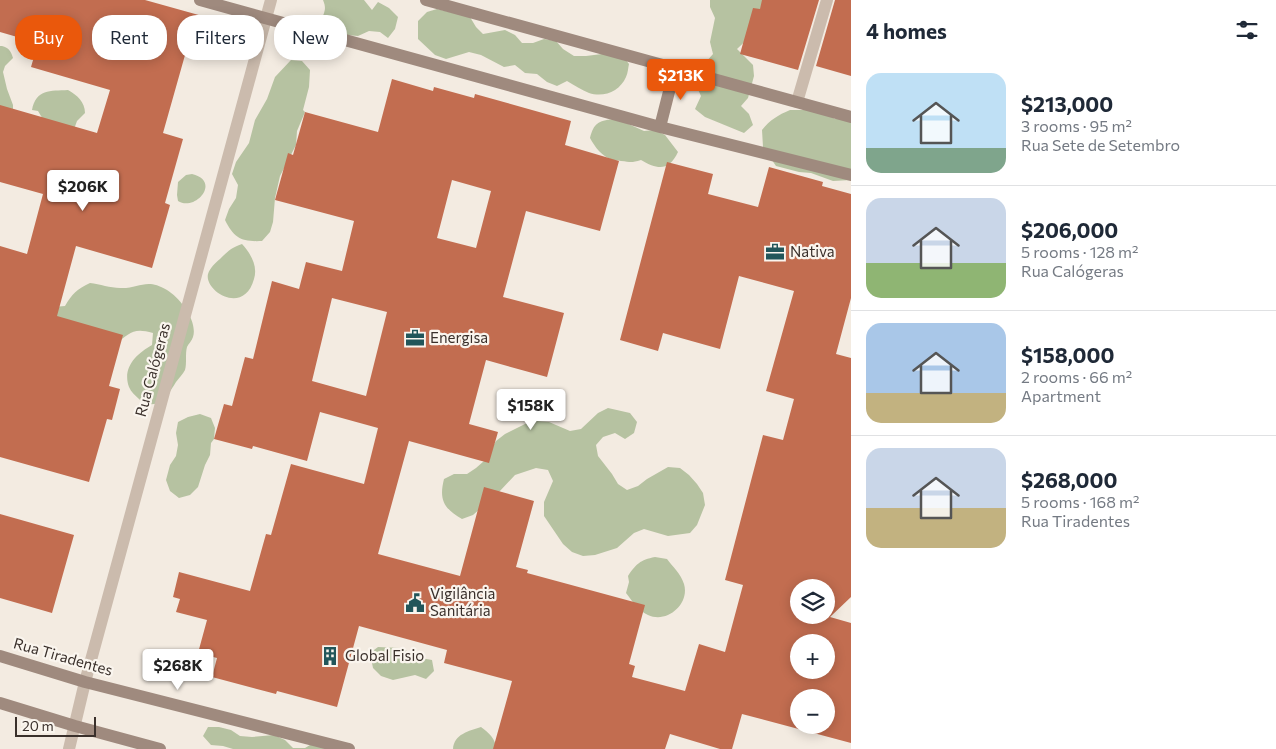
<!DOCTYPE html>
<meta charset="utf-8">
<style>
body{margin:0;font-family:Commissioner,sans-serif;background:#f6f6f7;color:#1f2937;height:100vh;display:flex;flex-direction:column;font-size:19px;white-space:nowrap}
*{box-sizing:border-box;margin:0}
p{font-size:16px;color:#747a83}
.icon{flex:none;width:28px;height:28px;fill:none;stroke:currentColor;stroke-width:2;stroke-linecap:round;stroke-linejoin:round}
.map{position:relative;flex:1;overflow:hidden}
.drawer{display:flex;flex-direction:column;background:#fff;width:425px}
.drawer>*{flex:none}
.hud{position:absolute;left:15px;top:15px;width:475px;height:45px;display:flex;gap:10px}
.controls{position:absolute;left:790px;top:579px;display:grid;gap:10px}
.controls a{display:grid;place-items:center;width:45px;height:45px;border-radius:50%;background:#fff;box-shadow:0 2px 12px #0003;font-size:25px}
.scale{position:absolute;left:15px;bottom:12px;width:81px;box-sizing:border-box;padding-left:5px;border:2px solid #3a302b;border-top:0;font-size:14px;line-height:18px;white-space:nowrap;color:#3a302b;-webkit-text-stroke:4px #faf5ee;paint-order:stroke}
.price{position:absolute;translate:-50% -42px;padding:0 11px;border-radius:5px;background:#fff;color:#222;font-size:16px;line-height:32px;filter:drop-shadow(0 1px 2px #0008)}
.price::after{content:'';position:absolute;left:50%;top:30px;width:15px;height:11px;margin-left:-8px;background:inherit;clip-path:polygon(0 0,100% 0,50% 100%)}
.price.current{background:#ea580c;color:#fff}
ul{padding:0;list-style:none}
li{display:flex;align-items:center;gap:15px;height:125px;padding:0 15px}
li+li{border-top:1px solid #e0e1e3}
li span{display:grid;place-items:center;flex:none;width:140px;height:100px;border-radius:15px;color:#555}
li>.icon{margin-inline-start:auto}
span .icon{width:60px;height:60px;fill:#fffc;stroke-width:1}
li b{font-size:21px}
h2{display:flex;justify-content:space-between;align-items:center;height:60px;padding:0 15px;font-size:21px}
.pill{padding:0 18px;border-radius:20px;background:#fff;box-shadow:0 2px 12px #0003;font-size:18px;line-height:45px}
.pill.current{background:#ea580c;color:#fff}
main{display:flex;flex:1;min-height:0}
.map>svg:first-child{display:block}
.green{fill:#b6c2a1}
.building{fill:#c26d50;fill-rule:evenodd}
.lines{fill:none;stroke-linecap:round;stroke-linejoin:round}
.street{stroke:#cbbbad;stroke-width:12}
.secondary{stroke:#9f8a7e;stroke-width:12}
.labels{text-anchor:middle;stroke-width:4.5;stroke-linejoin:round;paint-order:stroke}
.poi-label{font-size:15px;fill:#3a302b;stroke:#faf5ee;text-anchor:start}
.street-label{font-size:15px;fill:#3a302b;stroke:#faf5ee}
</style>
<main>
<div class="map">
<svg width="851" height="749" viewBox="0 0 851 749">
<rect width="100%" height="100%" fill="#f3ebe1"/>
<path class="green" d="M323 0H364L372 10 378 2 389 8 398 17 395 29 388 38 380 32 369 31 358 36 324 33C323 29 321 24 322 20 324 11 327 10 323 0Z
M710 0H766L754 33 737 49 753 65 754 76 748 98 741 106 749 114 753 125 744 133 705 117 695 109 701 96 695 83 697 72 713 54 710 42 715 18 710 7Z
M437 9 470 17 476 27 483 34 505 30 515 35 522 43H533L544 39 556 41 563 49 574 56H586L610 53 622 55 629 64C628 68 628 73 626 77 620 91 604 98 589 93 582 90 574 85 567 81L557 86 547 82 537 74 525 73 515 65 504 67 481 55 469 52 446 59 435 55 418 39V21L427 12Z
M0 46H2C9 48 11 51 13 58L5 66 3 72 7 89 13 105V110L0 115Z
M291 60 302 61 310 70 309 87 303 110 305 112 297 131 296 145 280 176 275 198 273 222 270 232 262 241C241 242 234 238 225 220L229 209 236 198 238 185 232 174 236 162 249 143 255 120 267 99 275 77Z
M68 90C77 95 85 102 85 113L77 121 73 132 44 121 38 111 32 110C36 89 50 91 68 90Z
M790 110H813L825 113 835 119H846L851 121V180L833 181 811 173 799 172 776 166 763 147 762 130C770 120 778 115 790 110Z
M613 119 624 122 644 131 655 130 665 135 678 152C669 171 658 170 641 160 631 163 631 162 621 161 617 160 616 161 613 160 602 157 595 147 590 138 594 123 598 121 613 119Z
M192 174C222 181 195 212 178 201L177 195 178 182 186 175Z
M242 244C251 254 258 266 254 279 244 316 204 291 208 274 210 268 215 263 220 259 228 251 231 248 242 244Z
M90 283C100 284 110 288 120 288 139 289 146 277 167 290 180 298 198 321 193 337 192 341 188 344 187 347 185 354 187 363 185 370 183 374 179 378 176 382 169 393 163 406 149 404 144 403 142 402 139 399 135 395 131 392 129 387 122 368 136 354 152 345L153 333C133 327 130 333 114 345L60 336 53 307 65 306C72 294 77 289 90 283Z
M608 408 630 413 637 422 634 433 625 439 615 433 603 437 596 445 598 456 612 474 618 484 627 490 638 486 647 479 668 467 680 468 689 475 697 484 703 493 705 505 697 525 690 533 668 536 644 529 634 533 617 548 595 555 583 556 572 552 563 544 544 516V502L553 481 548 470 536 468 515 475 499 492 473 515 462 519C443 508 439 499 444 479L454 474H467L476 468 484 461 496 441 505 434 525 424 537 421 549 422 570 431 581 429 598 413Z
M200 414 211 418 215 428 214 439 211 443 210 455 205 465 198 487 190 495 179 498 170 491 166 480 170 465 176 456 178 445 176 433 178 422 188 417Z
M655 557 667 559C673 567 681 574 684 584 690 604 667 624 648 615 639 611 632 601 626 593L629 582 628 576C636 564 640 560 655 557Z
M378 647 401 648 421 658 432 660 434 671 426 679 415 675 393 680 381 676 373 668 370 653Z
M208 727H219L231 730 240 736 252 737 274 735 285 740 293 748H305L315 742 344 749H233L223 746 211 745 203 736Z
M481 727C489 733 496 739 496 749H453C454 734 469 731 481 727Z"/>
<path class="building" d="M0 0H145L213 19 204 52 187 48 163 133 183 139 165 203 170 205 152 268 76 246 57 316 123 335 109 386 120 389 112 420 107 419 89 482 0 457V246L27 254 43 194 0 182V105L97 133 110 90 31 67 38 43 0 32Z
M762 0H819L798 70 740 54 753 8 760 9Z
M835 0H851V76L816 66Z
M392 79 433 91 434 87 474 98 475 94 571 121 565 145 619 161 600 231 526 211 503 297 564 313 547 377 486 360 469 424 498 432 489 463 409 441 378 554 460 576 484 487 534 501 516 567 528 570 527 573 645 605 629 664 635 666 632 677 685 691 699 644 725 652 743 585 725 580 763 435 783 440 794 399 766 391 794 291 739 276 720 349 663 333 658 351 620 340 667 162 713 174 708 194 758 207 769 167 823 182 822 186 851 194V298L836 354 851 358V597L830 617 851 623V743L742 714 732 749H720L670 734 665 749H493L512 681 444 663 447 650 359 626 337 707 277 691 276 694 212 677 217 658 198 653 207 620 176 612 180 599 173 597 179 572 250 591 266 534 271 535 291 464 364 484 378 428 320 412 307 461 253 446 252 449 214 439 224 404 232 406 245 357 253 359 272 281 299 289 306 262 342 271 354 221 275 200 288 153 293 155 305 112 378 132ZM452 180 491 191 476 248 437 238ZM332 298 387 312 366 396 312 381ZM799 588H826V615H799ZM799 642H826V670H799ZM799 698H826V725H799Z
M0 514 74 535 52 613 0 598Z"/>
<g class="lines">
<path class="street" d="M797 102 827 0
M69 749 85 682 271 0"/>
<path class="secondary" d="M200 0 660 127 851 175
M426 0 851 117
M660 127 675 68
M0 656 85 682 349 749
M0 703 75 726 160 749"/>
</g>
<defs>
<g id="office-bare" transform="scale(1.5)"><path d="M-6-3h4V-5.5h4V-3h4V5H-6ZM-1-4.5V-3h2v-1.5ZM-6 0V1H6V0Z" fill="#22565a" stroke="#faf5ee" stroke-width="2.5" paint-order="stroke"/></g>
<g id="civic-bare" transform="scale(1.5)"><path d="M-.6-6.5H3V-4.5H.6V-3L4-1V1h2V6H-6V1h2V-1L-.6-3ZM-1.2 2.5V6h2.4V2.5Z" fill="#22565a" stroke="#faf5ee" stroke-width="2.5" paint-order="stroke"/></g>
<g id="building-bare" transform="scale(1.5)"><path d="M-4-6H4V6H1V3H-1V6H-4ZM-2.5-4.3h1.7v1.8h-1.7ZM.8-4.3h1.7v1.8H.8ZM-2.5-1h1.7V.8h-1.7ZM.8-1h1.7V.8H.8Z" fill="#22565a" stroke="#faf5ee" stroke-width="2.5" paint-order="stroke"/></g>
</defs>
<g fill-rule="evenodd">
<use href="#office-bare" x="775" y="252"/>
<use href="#office-bare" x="415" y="338"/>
<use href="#civic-bare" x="415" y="603"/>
<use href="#building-bare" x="330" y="656"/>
</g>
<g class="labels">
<g class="poi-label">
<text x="790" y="257">Nativa</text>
<text x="430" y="343">Energisa</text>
<text x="430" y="599">Vigilância<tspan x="430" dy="17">Sanitária</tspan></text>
<text x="345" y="661">Global Fisio</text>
</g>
<g class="street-label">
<text transform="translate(153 370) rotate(-75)" y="5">Rua Calógeras</text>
<text transform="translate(63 657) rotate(16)" y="5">Rua Tiradentes</text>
</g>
</g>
</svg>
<div class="controls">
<a><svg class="icon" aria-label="layers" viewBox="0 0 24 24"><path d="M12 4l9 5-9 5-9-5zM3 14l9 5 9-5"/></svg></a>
<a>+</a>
<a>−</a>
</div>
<div class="scale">20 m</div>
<b class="price current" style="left:681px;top:101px">$213K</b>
<b class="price" style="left:83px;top:212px">$206K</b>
<b class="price" style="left:531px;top:431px">$158K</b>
<b class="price" style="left:178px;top:691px">$268K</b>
<div class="hud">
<a class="pill current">Buy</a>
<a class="pill">Rent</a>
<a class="pill">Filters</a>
<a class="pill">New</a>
</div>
</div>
<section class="drawer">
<h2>4 homes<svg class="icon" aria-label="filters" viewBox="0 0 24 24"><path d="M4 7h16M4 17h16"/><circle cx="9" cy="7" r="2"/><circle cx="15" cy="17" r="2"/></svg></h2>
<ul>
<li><span style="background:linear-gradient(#bfe0f5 75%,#7fa58c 0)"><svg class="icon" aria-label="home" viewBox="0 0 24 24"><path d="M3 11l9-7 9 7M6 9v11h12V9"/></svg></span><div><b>$213,000</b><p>3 rooms · 95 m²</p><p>Rua Sete de Setembro</p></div></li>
<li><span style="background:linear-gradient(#c9d6e8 65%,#8fb573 0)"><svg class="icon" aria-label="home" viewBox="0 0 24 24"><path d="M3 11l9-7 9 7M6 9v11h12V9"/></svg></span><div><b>$206,000</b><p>5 rooms · 128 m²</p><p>Rua Calógeras</p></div></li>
<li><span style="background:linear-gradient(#a9c7e8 70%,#c2b280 0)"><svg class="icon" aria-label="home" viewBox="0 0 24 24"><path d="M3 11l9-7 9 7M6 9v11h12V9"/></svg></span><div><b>$158,000</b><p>2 rooms · 66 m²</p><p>Apartment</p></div></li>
<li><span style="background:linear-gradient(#c9d6e8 60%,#c2b280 0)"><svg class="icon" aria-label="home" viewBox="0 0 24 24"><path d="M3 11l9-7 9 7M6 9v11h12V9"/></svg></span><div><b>$268,000</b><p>5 rooms · 168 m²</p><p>Rua Tiradentes</p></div></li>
</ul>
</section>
</main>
